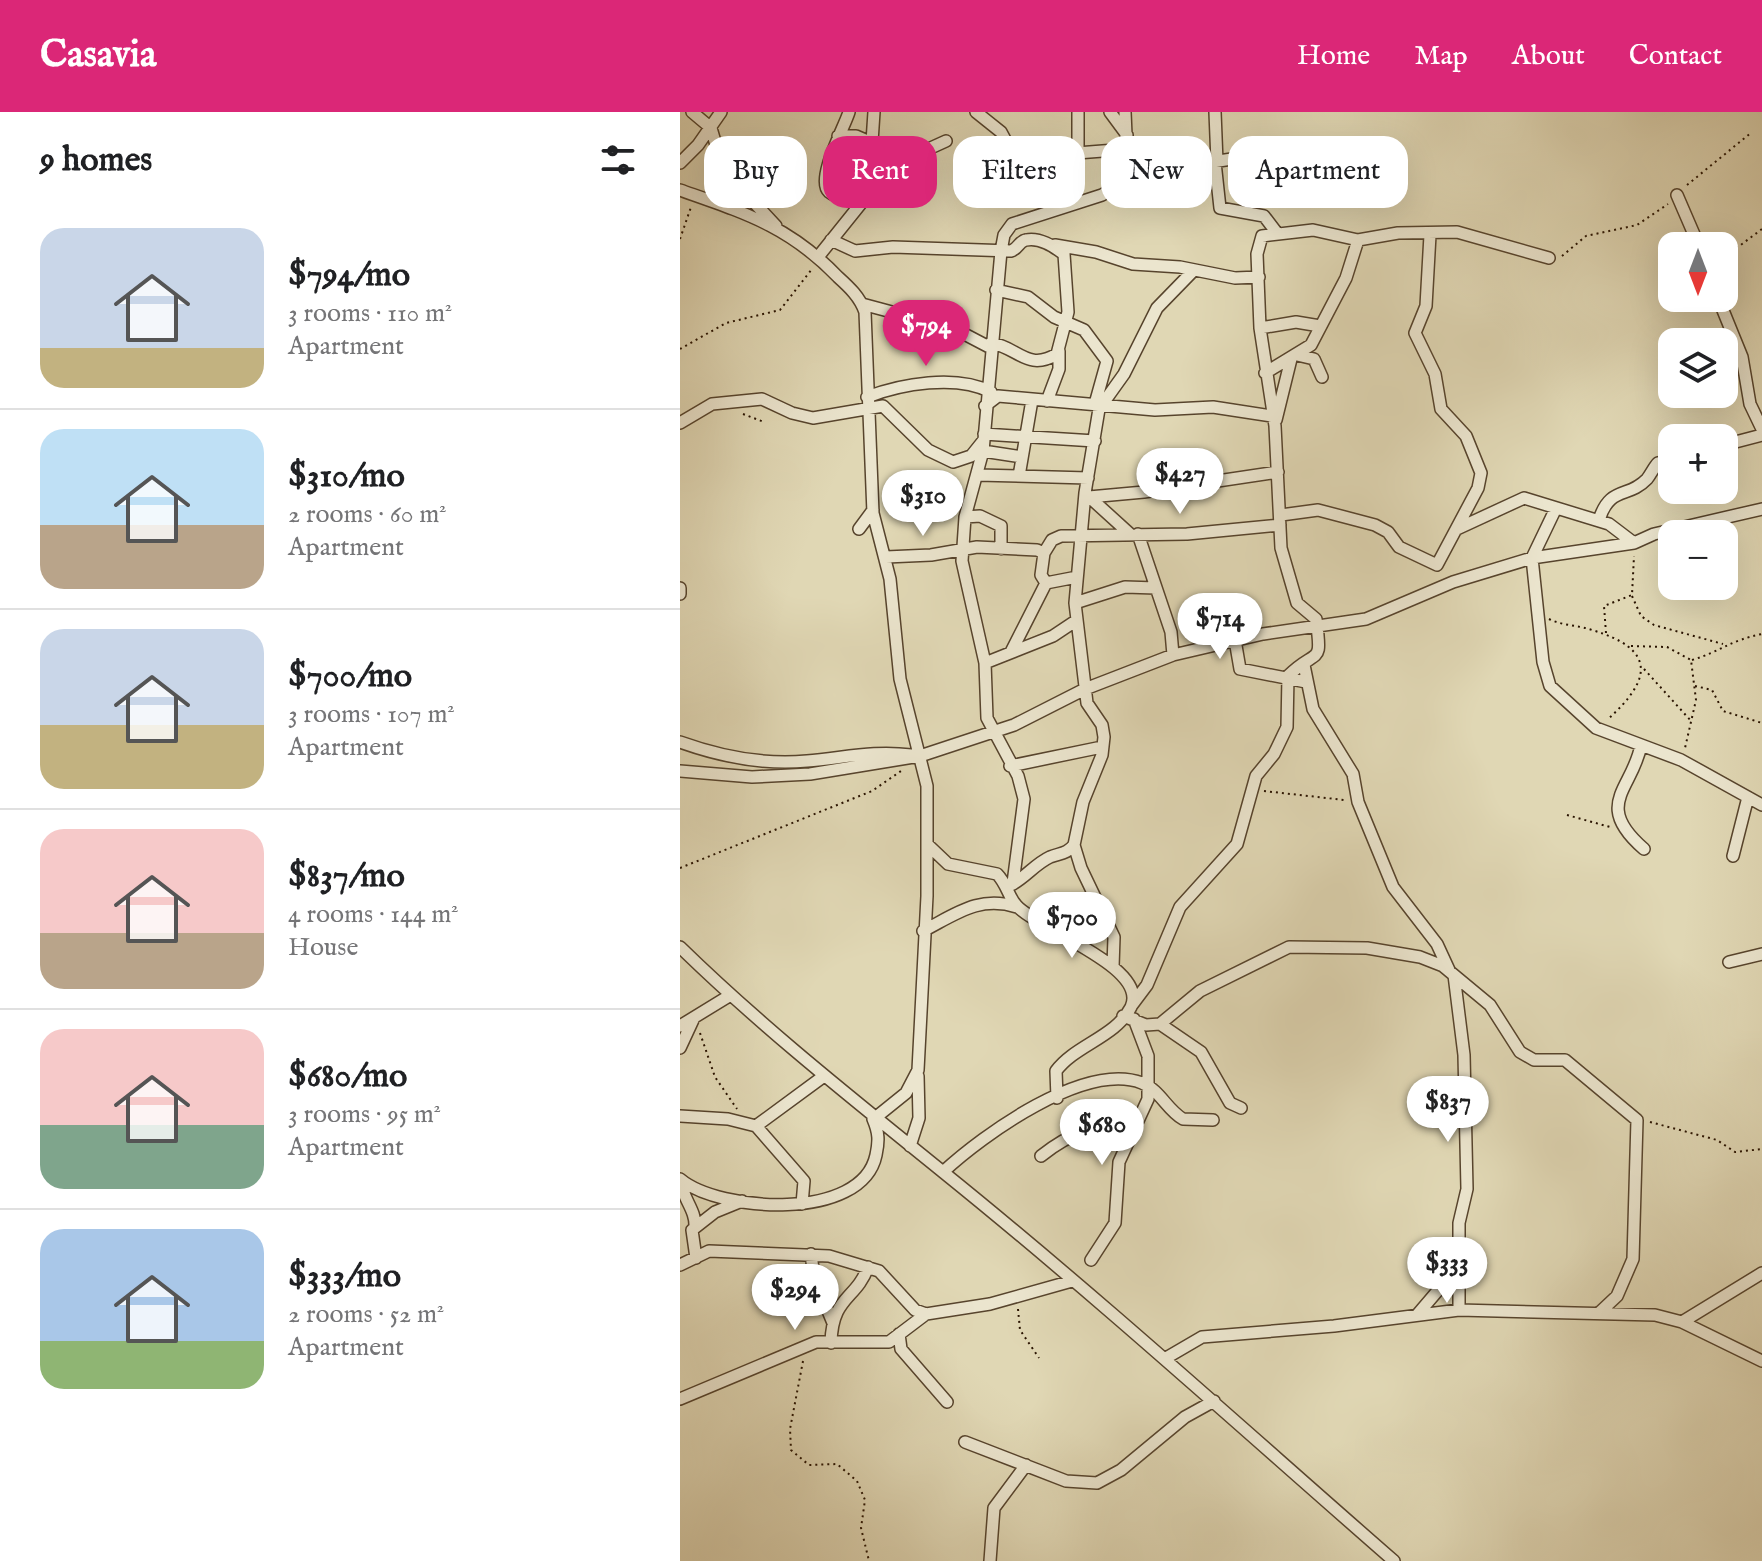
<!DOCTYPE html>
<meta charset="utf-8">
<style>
body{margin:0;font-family:"IM FELL English",serif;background:#f2f2f2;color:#202124;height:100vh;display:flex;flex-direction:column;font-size:30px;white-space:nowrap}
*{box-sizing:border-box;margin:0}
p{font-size:26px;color:#757577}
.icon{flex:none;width:44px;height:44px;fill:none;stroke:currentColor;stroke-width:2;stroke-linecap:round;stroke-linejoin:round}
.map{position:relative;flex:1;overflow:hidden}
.sheet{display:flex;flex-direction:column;background:#fff;width:680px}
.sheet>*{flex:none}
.top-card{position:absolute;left:24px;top:24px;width:760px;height:72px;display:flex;gap:16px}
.needle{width:52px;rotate:180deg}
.fabs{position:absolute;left:978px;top:120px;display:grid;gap:16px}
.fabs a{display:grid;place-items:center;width:80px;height:80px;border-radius:16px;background:#fff;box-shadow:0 8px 32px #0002;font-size:40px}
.price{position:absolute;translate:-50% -68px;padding:0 18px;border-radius:28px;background:#fff;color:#222;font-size:26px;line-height:52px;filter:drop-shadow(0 2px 4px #0008)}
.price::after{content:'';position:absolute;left:50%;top:48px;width:24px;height:18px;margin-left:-12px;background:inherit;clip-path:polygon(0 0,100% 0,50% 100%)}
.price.active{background:#db2777;color:#fff}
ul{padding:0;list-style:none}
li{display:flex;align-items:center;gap:24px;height:200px;padding:0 40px}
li+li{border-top:2px solid #e0e0e0}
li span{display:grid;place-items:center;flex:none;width:224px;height:160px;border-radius:24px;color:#555}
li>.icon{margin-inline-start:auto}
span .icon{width:96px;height:96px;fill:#fffc;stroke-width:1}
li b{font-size:34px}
h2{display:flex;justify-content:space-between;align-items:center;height:96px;padding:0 40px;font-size:34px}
.tag{padding:0 28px;border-radius:24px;background:#fff;box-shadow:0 8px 32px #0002;font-size:28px;line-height:72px}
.tag.active{background:#db2777;color:#fff}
header{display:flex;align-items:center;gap:48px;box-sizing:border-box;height:112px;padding:0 40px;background:#db2777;color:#fff}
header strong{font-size:38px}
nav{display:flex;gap:44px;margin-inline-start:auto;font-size:28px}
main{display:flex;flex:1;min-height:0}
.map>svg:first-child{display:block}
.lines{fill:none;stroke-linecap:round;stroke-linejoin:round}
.minor-casing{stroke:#57442d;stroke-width:14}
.path{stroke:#291300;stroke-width:2;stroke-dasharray:2 4;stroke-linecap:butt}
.minor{stroke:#ebe5ce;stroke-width:11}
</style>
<header>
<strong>Casavia</strong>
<nav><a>Home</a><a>Map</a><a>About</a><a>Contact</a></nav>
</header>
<main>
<section class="sheet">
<h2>9 homes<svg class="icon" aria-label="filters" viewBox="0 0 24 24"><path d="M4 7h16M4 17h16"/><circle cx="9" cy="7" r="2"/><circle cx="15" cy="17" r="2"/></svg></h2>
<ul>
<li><span style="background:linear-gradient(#c9d6e8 75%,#c2b280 0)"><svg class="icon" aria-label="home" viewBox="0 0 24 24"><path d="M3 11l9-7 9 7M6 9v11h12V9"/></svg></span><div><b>$794/mo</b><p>3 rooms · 110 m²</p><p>Apartment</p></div></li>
<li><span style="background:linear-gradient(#bfe0f5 60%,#b9a48a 0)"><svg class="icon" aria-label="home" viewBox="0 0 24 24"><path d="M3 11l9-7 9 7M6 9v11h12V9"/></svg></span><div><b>$310/mo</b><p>2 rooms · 60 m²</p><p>Apartment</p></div></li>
<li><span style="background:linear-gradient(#c9d6e8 60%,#c2b280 0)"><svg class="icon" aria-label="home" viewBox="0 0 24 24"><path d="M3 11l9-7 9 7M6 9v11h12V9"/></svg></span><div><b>$700/mo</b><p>3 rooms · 107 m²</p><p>Apartment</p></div></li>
<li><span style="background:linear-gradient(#f6c9c9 65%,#b9a48a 0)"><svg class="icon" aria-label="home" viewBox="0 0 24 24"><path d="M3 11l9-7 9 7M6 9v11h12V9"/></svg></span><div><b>$837/mo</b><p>4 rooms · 144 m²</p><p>House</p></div></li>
<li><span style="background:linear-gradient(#f6c9c9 60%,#7fa58c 0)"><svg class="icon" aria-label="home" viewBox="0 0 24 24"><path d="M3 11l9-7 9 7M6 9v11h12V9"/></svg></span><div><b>$680/mo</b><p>3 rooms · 95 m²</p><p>Apartment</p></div></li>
<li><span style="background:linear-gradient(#a9c7e8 70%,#8fb573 0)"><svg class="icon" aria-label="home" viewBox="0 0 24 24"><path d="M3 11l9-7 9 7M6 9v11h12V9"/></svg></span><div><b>$333/mo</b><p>2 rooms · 52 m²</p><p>Apartment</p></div></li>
</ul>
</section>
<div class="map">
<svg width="1082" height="1449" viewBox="0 0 1082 1449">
<rect width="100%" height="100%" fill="#e0d7b4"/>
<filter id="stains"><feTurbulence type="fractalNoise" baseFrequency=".0025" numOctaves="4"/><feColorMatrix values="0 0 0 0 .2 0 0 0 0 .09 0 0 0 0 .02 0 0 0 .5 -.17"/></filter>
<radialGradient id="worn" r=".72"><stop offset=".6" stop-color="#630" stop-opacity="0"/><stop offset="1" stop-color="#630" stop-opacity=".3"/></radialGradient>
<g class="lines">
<g class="minor-casing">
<path id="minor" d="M12 0 31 16 43 57 96 114
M169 0C165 14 135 68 149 80 156 86 171 88 180 91
M296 0 321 20 328 33 366 35
M430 0 447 23
M535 0 537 50
M158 24H176L224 45
M192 30 194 0
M448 33C472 34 491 29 501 56
M397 41 448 37
M535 50 540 96 584 104 597 121
M0 51 18 33 41 0
M398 56V0
M442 71 507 54 558 46 662 59
M0 78C65 101 109 114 158 165 169 175 180 185 185 200L193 401 210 467 220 567 247 674V784L238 958 226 981 195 1006
M997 83 1019 134
M151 128 175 139 213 135 331 139C338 137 339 129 346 128 360 125 374 135 384 142L388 200 377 242C347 260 338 235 311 231
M375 133 416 140 453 152 500 155 555 166 579 165
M138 145 211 54 266 29
M316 178 348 185 374 205 404 218 427 249 415 292
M1038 186 1062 245 1070 292 1082 317
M182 192 223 203H247
M269 214 311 236
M580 216 616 210 640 214
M617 243 634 247 642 265
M585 261 631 233 666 166 678 128
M187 285C221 272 276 262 311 280
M367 289 379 257V239
M305 294 318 284 475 298 533 295 592 304
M596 308 611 247
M0 311 32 292 82 287 112 301 133 306 203 294 248 338 273 350 291 344 303 329
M304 322 415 329
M1044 333 1082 323
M303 339 342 345
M298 363 408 366
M339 364 352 288
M406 382 450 422
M409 385 464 380 598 360
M876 396 852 446 863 550 870 574 916 616 1001 648 1082 693
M601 403 638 398 695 413 708 420 719 435 757 453 798 376 801 361 786 324 761 297 755 262 735 221 746 194 750 123
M285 405 300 404 321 414V437
M919 408C930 373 948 387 967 367 971 362 974 355 978 351L992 349
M179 417 193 398
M777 417 844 386 929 412 954 431
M458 422 491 520 493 543
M364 441 372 428 381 424 507 422 600 413
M206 445 251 443 297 435 357 438 364 441 361 463 366 471
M0 476V482
M395 491 445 475 476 476
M555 528 560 557 626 570
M331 540 366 471 397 465
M305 551 373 524 397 508
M624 553 633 597 673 662 678 690 713 775 757 832 769 858
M0 630C39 644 85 653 127 649 164 646 194 638 231 643
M961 633C953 677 912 692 964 737
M330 654 422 635
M0 659 72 665 130 662 240 644 334 613 405 577 493 543 583 522 686 507 773 470 852 446 954 431 974 422 1082 397
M248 733 268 752 317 762C327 772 328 784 336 793 356 817 470 855 451 895 436 925 395 933 376 959L377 986
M1053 744 1068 685
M333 771 344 687 338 664 307 606 305 551 282 449 285 405 303 339 321 139 324 123 332 112 422 83 442 71 447 46 445 0
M331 773C346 765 355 752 370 745 380 741 387 742 394 733
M243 819C276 802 299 783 337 795
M0 835C83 916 173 987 263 1060 418 1185 564 1318 714 1449
M1049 850 1082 842
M433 855 434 825 401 756 394 733 403 690 422 643 424 625 422 613 407 591 395 491 405 381 419 297 444 262 477 196 514 158
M774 863 784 943 787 1077 779 1111V1198
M452 893 467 873 500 795 557 732 576 664 594 642 607 615 608 564C637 535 643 556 636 507L617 491 601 436 595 314 580 216 577 142 582 124 633 118 678 128 718 121 777 120 869 146
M443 904 466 913 480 912 520 879 609 835 687 836 740 845 763 854 810 893 840 940 854 948H885L957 1008 953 1147 937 1184 920 1200
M480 912 521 940 550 991 561 996
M0 914 49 884
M0 936 13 908
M0 1004 48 1007 76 1014 124 1069 122 1092
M76 1014 144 964
M230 1034 239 1006 238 964
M361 1044C391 1020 418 1011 457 1012
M263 1060C303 1023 405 949 462 971 480 978 487 998 503 1007L533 1008
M0 1067C39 1100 182 1110 196 1043 199 1029 199 1021 193 1007
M1 1068C2 1087 16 1097 15 1115
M131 1142 134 1165 153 1211
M16 1146 12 1118 35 1100 62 1089
M411 1148 435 1111 439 1050 468 987V944L454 907
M0 1153 29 1139 149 1144 199 1159 235 1198 246 1202 310 1192 392 1169
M737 1203 760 1176 778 1164
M1002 1210 1082 1161
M219 1222 221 1237 267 1290
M151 1231C152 1184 176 1188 188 1155
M486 1246 522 1225 654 1214 779 1198 975 1203 1002 1210 1082 1249
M0 1287 136 1230H209L246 1202
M285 1330 386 1369 417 1371 441 1358 505 1305 534 1289
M310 1449 314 1396 346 1353"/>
</g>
<path class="path" d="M1007 73 1072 20
M0 127 11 95
M1044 137 1058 135 1082 117
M882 144 906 124 957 113 988 92
M0 237 46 211 100 198 132 157
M63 302 84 310
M952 484 961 504 974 513 1043 532
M869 507C883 514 898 513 912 518 976 537 973 567 927 608
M926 521 924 494 952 483 954 444
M951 534 987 535 1011 548 1016 588 1005 636
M1012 548C1039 540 1051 528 1082 522
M964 557 1012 610
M1015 574 1032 578 1043 599 1082 611
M584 679 664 688
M887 703 930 715
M0 756 192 679 221 659
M20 921 35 965 57 997
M970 1010 1037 1028 1055 1040 1082 1037
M338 1197 340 1218 359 1246
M123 1249 110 1317 111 1338 129 1353 157 1352 177 1369 185 1388 181 1416 189 1449"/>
<use href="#minor" class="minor"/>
</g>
<rect width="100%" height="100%" filter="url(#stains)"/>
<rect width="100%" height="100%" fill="url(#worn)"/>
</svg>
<div class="fabs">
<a><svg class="needle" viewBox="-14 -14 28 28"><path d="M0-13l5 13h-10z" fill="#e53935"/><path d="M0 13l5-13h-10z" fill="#757577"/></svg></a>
<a><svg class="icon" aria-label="layers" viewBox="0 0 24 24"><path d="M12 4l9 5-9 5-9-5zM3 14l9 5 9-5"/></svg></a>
<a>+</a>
<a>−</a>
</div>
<b class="price active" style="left:246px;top:256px">$794</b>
<b class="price" style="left:500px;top:404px">$427</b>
<b class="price" style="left:243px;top:426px">$310</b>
<b class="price" style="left:540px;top:549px">$714</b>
<b class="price" style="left:392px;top:848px">$700</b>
<b class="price" style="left:768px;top:1032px">$837</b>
<b class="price" style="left:422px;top:1055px">$680</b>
<b class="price" style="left:767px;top:1193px">$333</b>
<b class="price" style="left:115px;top:1220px">$294</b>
<div class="top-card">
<a class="tag">Buy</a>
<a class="tag active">Rent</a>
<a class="tag">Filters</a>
<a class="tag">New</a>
<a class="tag">Apartment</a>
</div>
</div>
</main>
